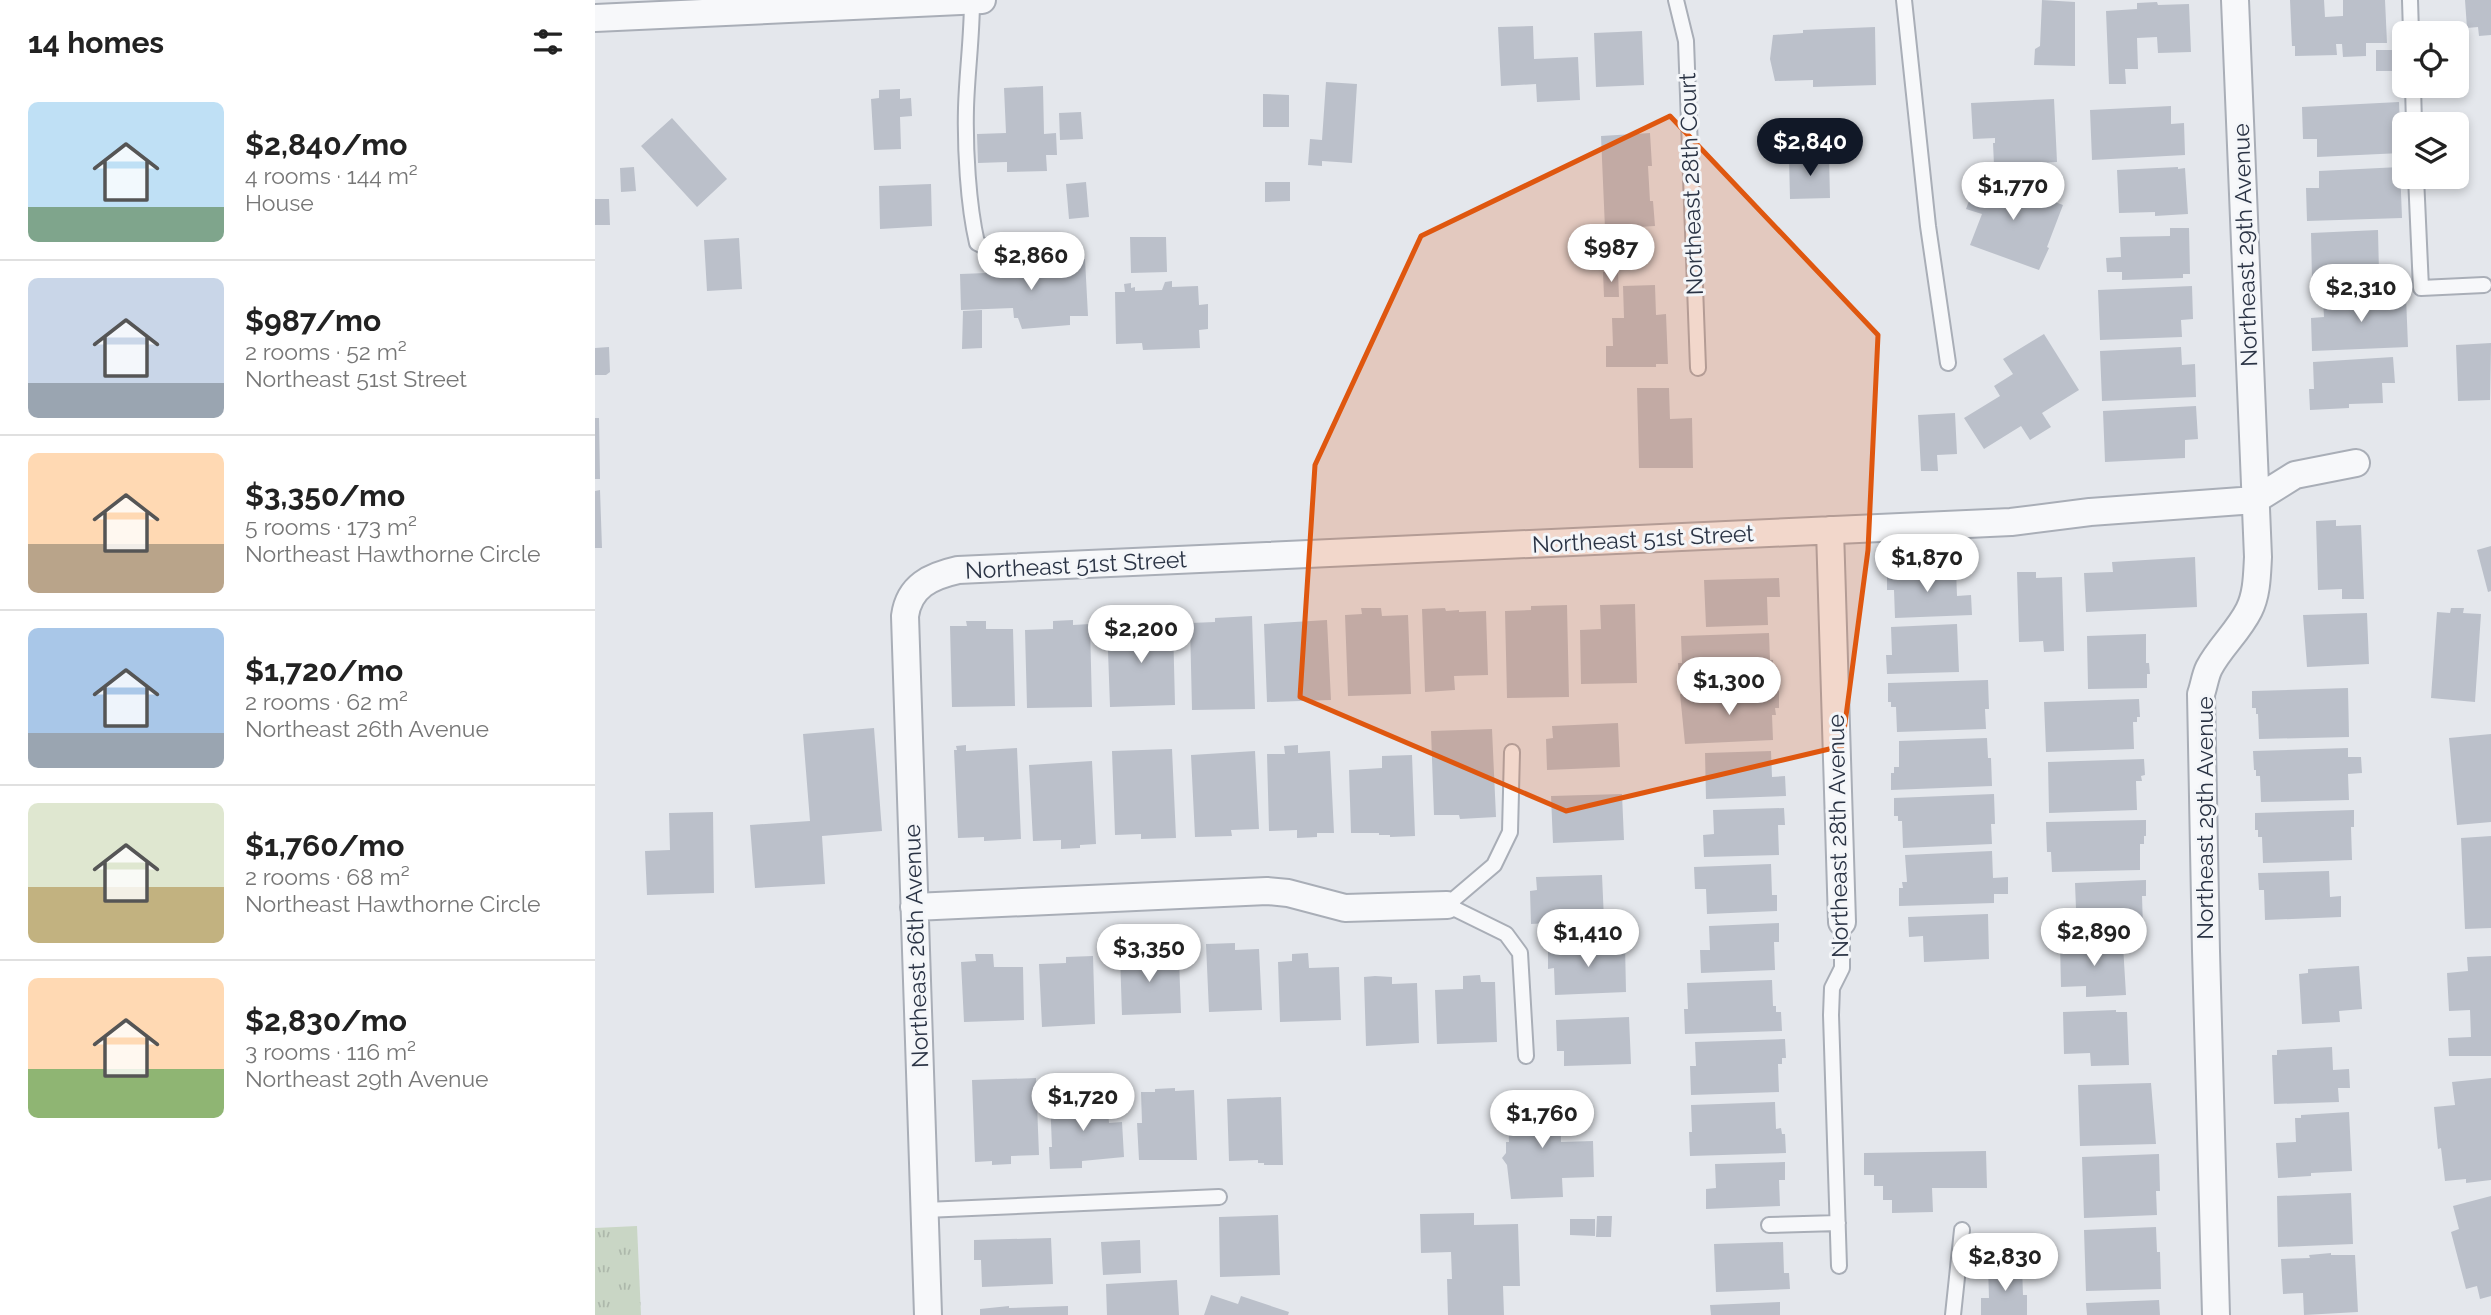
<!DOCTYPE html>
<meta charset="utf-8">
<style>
body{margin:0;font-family:Raleway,sans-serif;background:#f6f6f6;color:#222;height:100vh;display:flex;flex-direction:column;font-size:26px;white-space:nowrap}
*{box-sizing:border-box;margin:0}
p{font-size:23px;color:#767676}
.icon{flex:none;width:38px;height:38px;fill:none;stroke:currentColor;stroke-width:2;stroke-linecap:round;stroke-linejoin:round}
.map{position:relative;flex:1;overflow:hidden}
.details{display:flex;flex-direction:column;background:#fff;width:595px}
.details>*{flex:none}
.fabs{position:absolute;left:1797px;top:21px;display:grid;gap:14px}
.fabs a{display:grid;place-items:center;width:77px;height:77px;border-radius:10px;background:#fff;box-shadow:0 4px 10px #0003;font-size:35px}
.price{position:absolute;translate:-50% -60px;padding:0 16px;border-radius:24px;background:#fff;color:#222;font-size:23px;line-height:46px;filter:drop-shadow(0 2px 4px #0008)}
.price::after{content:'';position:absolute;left:50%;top:42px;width:21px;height:16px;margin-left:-10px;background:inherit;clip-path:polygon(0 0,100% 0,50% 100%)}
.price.selected{background:#111827;color:#fff}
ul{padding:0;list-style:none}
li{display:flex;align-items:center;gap:21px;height:175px;padding:0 28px}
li+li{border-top:2px solid #e0e0e0}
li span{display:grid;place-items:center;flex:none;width:196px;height:140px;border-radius:10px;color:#555}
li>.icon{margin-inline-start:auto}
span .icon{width:84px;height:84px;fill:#fffc;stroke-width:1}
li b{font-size:30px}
h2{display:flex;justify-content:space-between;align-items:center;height:84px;padding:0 28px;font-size:30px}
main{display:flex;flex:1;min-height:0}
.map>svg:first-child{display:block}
.park{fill:url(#park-tufts)}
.building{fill:#bbc0ca}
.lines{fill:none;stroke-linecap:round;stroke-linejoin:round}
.lane-casing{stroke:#a9aeb7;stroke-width:18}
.street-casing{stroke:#a9aeb7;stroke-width:30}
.lane{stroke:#f7f8fa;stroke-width:14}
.street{stroke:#f7f8fa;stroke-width:26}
.marked{fill:#df570f;fill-opacity:0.2;stroke:#df570f;stroke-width:5;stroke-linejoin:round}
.labels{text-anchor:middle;stroke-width:6;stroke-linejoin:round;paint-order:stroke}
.street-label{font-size:23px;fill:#2b3445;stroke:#f4f6f9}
</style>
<main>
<section class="details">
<h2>14 homes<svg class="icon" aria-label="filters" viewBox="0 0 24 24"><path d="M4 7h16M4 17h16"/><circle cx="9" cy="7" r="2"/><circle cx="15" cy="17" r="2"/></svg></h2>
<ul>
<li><span style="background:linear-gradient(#bfe0f5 75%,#7fa58c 0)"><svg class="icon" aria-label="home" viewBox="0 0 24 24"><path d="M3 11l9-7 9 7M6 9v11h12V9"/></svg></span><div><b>$2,840/mo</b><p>4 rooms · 144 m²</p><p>House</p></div></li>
<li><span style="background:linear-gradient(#c9d6e8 75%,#9aa5b1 0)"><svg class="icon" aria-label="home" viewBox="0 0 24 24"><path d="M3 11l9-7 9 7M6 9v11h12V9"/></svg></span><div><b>$987/mo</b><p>2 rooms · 52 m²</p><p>Northeast 51st Street</p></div></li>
<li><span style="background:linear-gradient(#ffd9b3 65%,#b9a48a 0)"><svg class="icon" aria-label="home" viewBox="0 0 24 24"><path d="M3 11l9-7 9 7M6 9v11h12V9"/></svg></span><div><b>$3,350/mo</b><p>5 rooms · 173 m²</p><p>Northeast Hawthorne Circle</p></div></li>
<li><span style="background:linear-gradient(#a9c7e8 75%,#9aa5b1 0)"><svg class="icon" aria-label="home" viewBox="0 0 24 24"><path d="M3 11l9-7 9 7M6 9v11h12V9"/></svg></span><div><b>$1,720/mo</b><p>2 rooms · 62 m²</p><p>Northeast 26th Avenue</p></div></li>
<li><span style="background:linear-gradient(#dfe7d0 60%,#c2b280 0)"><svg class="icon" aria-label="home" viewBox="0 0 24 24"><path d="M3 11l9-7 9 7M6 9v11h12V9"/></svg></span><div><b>$1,760/mo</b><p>2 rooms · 68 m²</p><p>Northeast Hawthorne Circle</p></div></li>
<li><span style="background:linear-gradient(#ffd9b3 65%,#8fb573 0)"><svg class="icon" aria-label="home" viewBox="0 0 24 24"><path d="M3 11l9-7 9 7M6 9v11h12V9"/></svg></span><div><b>$2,830/mo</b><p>3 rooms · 116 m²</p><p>Northeast 29th Avenue</p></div></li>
</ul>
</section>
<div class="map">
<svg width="1896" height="1315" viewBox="0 0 1896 1315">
<defs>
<pattern id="park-tufts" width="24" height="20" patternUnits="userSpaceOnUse" patternTransform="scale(1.75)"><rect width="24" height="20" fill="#c9d6c5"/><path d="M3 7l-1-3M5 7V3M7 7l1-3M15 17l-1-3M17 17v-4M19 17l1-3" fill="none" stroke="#adb8ab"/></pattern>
</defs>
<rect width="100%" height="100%" fill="#e4e7ec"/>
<path class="park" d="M42 1226 46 1315H0V1228Z"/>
<path class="building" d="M1447 0 1480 2V66L1439 65 1440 49 1445 46Z
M1695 0H1729L1730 17 1748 16V0H1790L1792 43H1771V56L1748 57 1747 44H1741L1742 55 1700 56V46H1697Z
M1870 0H1896V35L1884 36 1883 27 1872 28Z
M1562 2 1563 5 1594 4 1596 52 1563 53 1562 37 1542 38 1543 69H1530L1531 84H1514L1511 11 1542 9V3Z
M938 26 939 59 983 57 985 100 942 102 941 84 906 86 903 27Z
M1280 27 1281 85 1218 87V80L1180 81 1175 59 1178 35 1208 33V30Z
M1047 31 1049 85 1001 87 999 33Z
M1781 50H1802V71H1781Z
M731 82 762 84 757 163 727 161V166L713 165 715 139 727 140Z
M448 86 449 134 461 133 462 155H451L452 171 412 172V162L383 163 382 134 411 133 409 88Z
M305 89V99L316 98 317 116 305 117 306 149 279 150 276 99 284 98V90Z
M668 94 694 95V127H668Z
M1459 99 1462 162 1399 165 1398 143H1400V138L1378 139 1376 103Z
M1804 102 1806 153 1722 157V139H1708L1707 107Z
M1576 106V124L1589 123 1590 155 1497 160 1495 110Z
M486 112 488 139 465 140 464 113Z
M77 118 132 179 102 207 46 146Z
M1055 133 1057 166H1053L1055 201H1058L1060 226 1010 229 1006 136Z
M1234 156 1235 198 1195 199 1194 158Z
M39 167 41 191 26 192 25 168Z
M1583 167V169L1590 168 1593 214 1560 216V212L1524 213 1522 170Z
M1805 167 1807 218 1712 221 1711 188H1724V171Z
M1384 174 1468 205 1452 247 1454 248 1444 270 1375 245 1387 214 1371 209Z
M491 182 494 217 474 219 471 184Z
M670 182H695V201L670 202Z
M336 184 337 226 285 229 284 186Z
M0 199H14L15 225H0Z
M1575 228H1594L1595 274H1588V278L1527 280V272H1512L1511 258 1526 257 1525 237 1575 236Z
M1783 230 1784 273 1751 274V279L1717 280 1716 233Z
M535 237H571L572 272 536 273Z
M144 238 147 289 112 291 109 240Z
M490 259 493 316H475V325L427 329 423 318H419L418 308 366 310 365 274 418 272 417 262Z
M1023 271 1024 297H1009L1008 272Z
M577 281V287L603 286 604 305 613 304V329L604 330 605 348 548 350 547 343 521 344 520 292H530L529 284 536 283V288L540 287V291L567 290 570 282Z
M1060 285 1061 315 1071 314 1073 364H1061V367H1011V346H1018L1017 318H1029L1028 286Z
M1597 286 1598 319 1586 320 1587 337 1505 340 1503 290Z
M1811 296 1813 347 1717 351 1716 318 1729 317 1728 300Z
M387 310V348L367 349 368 311Z
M1449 334 1484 390 1447 413 1456 427 1435 440 1426 426 1389 449 1369 418 1405 396 1399 386 1418 374 1408 359Z
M1896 343 1895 400 1863 401 1861 345Z
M14 347 15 372 11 375H0V348Z
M1586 347 1587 365 1600 364 1601 397 1507 401 1505 351Z
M1798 357 1800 383H1787L1788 403 1754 404V408L1715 410 1714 389H1719L1718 362Z
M1042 388H1074L1075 419 1097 418 1098 468H1044Z
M1601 406 1603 439 1590 440V458L1510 462 1508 411Z
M1360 413 1362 454 1342 455 1343 471H1326L1323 415Z
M0 418H4L5 479H0Z
M5 490 7 548H0V491Z
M1741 520V526L1766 525 1769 599H1747V589L1723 590 1721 521Z
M1896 546V591L1893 592 1882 550Z
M1600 557 1602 607 1491 612 1489 573 1518 572 1517 562Z
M1361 569 1362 596 1376 595 1377 615 1300 618 1299 590H1292V571Z
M1422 572H1441V578L1467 577 1469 651 1449 652 1448 641 1424 642Z
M1184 578 1185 597H1172L1173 625 1111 627 1109 580Z
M1040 604 1042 683 986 684 985 630 1006 629 1005 605Z
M972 605 974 697 912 698 910 611 936 610V606Z
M766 608H786L787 616 813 615 816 694 753 696 750 615 767 614Z
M850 608 851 611 864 610V612L891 611 893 675 859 676 860 690 830 692 827 609Z
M1856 608H1869L1868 613 1886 614 1880 702 1836 698 1842 612 1855 613Z
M1772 613 1774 664 1712 667 1708 615Z
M657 616 660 709 597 710 595 623 620 622V618Z
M478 620V625L495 624 497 707 432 708 430 630 458 629V621Z
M732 620 736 700 672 702 669 624Z
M371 621H391V629H418L420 706 357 707 355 626H372Z
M548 622V626L578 625 580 705 515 707 512 623Z
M1362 624 1364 672 1292 674 1291 655H1297L1296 627Z
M1174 633 1175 660H1178V666H1182L1183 683 1084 687 1083 663H1087L1086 636Z
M1551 634V663H1554L1555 674H1552V688L1493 689 1492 636Z
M1393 680 1394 709H1390L1391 729 1302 732 1301 707H1296V702H1293V683Z
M1753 688 1754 737 1664 739 1663 714H1661V708H1657V691Z
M1184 691V708H1180L1181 715H1177L1178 740 1090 744 1085 694Z
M1544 699 1545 717H1542V722H1538L1539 749 1451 752 1449 702Z
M1023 723 1025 767 952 770 951 739 958 738 957 726Z
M279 728 287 831 227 836 230 884 160 888 155 825 215 821 208 734Z
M897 729 901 817 865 819 864 815H839L836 731Z
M1896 734V822L1862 825 1854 738Z
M1392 738 1393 758H1396L1397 786 1296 790V773H1299V767H1304V741Z
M371 745V751L422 748 426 839 389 841V837L363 838 359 750H362L361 746Z
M703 745V753L735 751 739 833H722V837L702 838V830L674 831 672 754H690L689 746Z
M1753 748V757H1766L1767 773 1753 774 1754 800 1666 802 1665 776H1661V770H1659L1658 751Z
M577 749 581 838 546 839V834L520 835 517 751Z
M660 751 664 829 636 830 637 836 600 837 596 755Z
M1176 751 1177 777 1190 776 1191 796 1111 799 1110 753Z
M817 755 820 836 795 837V835H784V833H756L754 770 787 768V756Z
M1549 759 1550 775 1546 776 1547 781H1541L1542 810 1454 813 1453 762Z
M497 761 501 844 485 845V848L466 849V840L438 841 434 765Z
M1027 794 1029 840 958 843 956 796Z
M1399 794 1400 824H1396L1397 844 1308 848 1307 821H1303V816H1299V798Z
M1189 808 1190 825H1183L1184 855 1109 857 1108 835 1119 834 1118 810Z
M1759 810V827H1756L1757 860 1668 863 1667 837H1663V830H1660V813Z
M118 812 119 893 52 895 50 851 75 850 74 813Z
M1551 820V836H1549V844H1545V870L1457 872 1456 852H1452L1451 822Z
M1896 836V928L1870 929 1866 838Z
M1397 851 1398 878 1413 877V894H1399V903L1304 906V888H1308L1307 882H1312L1310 855Z
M1176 864 1177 895H1182V911L1112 914 1111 889H1100L1099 867Z
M1734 871 1735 897 1746 896V917L1670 920 1669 890H1664L1663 873Z
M1007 875 1009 920 936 924 935 891 942 890 941 877Z
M1551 880V896H1547L1548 927 1471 931 1470 910 1481 909 1480 883Z
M1393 914 1394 959 1329 962 1328 936 1314 937 1313 917Z
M1184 923V942H1179L1180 970 1106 973 1105 950H1115L1114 926Z
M640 943V950L664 949 667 1010 614 1012 611 944Z
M1517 943V946L1528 945 1531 995 1491 997V986L1466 987 1465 944Z
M1030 944 1031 992 960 995 959 968 953 969V947Z
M538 947H556L557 961 584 960 586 1013 527 1015 525 955H538Z
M713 953 714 968 744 967 746 1020 685 1022 683 962 697 961V954Z
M380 954H398L399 967H428L429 1020 369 1022 366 962 381 961Z
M498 956 500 1024 447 1027 444 964 471 963V957Z
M1896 956V1056H1854L1853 1038 1876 1037 1875 1010 1854 1011 1852 973 1873 971 1872 957Z
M1764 966 1767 1009 1744 1011 1745 1022 1707 1024 1704 974 1713 973V969Z
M885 975 886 982H900L902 1042 842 1044 840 990 868 989V976Z
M780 976 797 977V984L822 983 824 1043 771 1046 769 977Z
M1177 980 1178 1006H1181V1012H1186L1187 1031 1090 1034 1089 1009H1093L1092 983Z
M1521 1010V1012H1532L1534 1065 1496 1066 1495 1053 1469 1054 1468 1012Z
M1034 1017 1036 1064 969 1066V1051H962L961 1020Z
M1190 1039 1191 1058H1187V1064H1183L1184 1092 1096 1095 1095 1066H1101L1100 1042Z
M1737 1047 1738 1070 1754 1069 1755 1088H1743L1744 1102 1679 1104 1677 1055H1682V1050Z
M441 1078 444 1155 416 1156V1164L397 1165V1161L380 1162 377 1080Z
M1896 1078V1180L1871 1183V1179L1850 1181 1846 1148 1843 1149 1839 1107 1860 1105 1857 1082Z
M1556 1083 1561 1144 1485 1146 1483 1085Z
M580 1088V1091L599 1090 602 1160H544L542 1123H547L546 1092H560V1089Z
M686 1097 688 1165H669V1163H663V1160L634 1161 632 1099Z
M965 1097 966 1142 998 1141 999 1177 967 1178 968 1197 916 1199 912 1165 907 1158 911 1153V1142H914L912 1098Z
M512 1098 514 1123 527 1122 529 1157 487 1161V1168L455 1169 454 1147H457L455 1099Z
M1180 1102 1181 1129 1186 1128 1187 1134H1190L1191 1153 1095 1156 1094 1132H1097L1096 1105Z
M1754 1112 1757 1171 1716 1173V1176L1683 1178 1681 1143 1701 1142 1700 1118H1706V1115Z
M1391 1151 1392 1188H1337L1338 1212 1297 1213V1200H1288V1186H1279V1175H1269V1153Z
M1564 1154 1565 1191H1561L1562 1215 1489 1218 1487 1157Z
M1190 1162V1180H1184L1185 1206 1111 1209V1189L1121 1188 1120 1164Z
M1756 1193 1758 1244 1683 1247 1682 1196Z
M1896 1196V1296L1885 1299 1882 1286 1871 1289 1856 1232 1864 1229 1858 1206Z
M879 1213V1225L923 1224 925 1286H908L909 1315H853L852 1279H857L856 1252 826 1253 825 1214Z
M683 1215 685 1275 625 1277 624 1217Z
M1002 1216H1017L1016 1237H1001Z
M975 1219H1000V1236L975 1235Z
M1561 1227 1562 1252H1565L1566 1289 1491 1291 1489 1230Z
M456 1238 458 1284 387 1287 386 1260H379V1240Z
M545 1240 546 1273 508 1275 506 1242Z
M1188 1242 1189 1273H1194L1195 1289 1121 1292 1119 1244Z
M1736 1253V1255H1760L1763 1312 1709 1315 1708 1293 1688 1294 1686 1259 1715 1258 1714 1255Z
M1393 1267H1427L1428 1295H1432V1315H1386V1298H1394Z
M582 1280 584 1315H512L511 1284Z
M616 1295 643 1304 646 1296 694 1312 693 1315H609Z
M1564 1300 1565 1315H1492L1491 1303Z
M1185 1302V1315H1116L1115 1305Z
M414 1306V1308L473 1306V1315H385V1309Z"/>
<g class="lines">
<g class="lane-casing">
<path id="lane" d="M377 0C377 37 372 72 371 108 370 148 373 204 382 243L394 249 411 250
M1081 0 1091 41 1103 368
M1309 0 1333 226 1353 363
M1815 0 1816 33
M1818 86 1819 124
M1821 177 1826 288 1889 285
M917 752 915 832 899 865 852 905 911 934 925 953 931 1056
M330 1210 624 1197
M1174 1225 1243 1223
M1244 1266 1236 1015 1237 988 1247 968V922
M1358 1315 1367 1230"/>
</g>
<g class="street-casing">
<path id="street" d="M0 18 387 0
M1235 530 1247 922
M319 907 672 891 693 893 750 908 852 905
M333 1315 310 616C314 586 336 576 363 570L1416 522 1495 512 1660 500 1700 475 1761 463
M1621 1315 1611 951 1606 694C1609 686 1610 676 1614 668 1625 647 1643 632 1654 610 1662 594 1662 575 1663 557L1640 0"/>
</g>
<use href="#lane" class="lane"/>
<use href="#street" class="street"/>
</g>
<path class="marked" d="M1075 116 1283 335 1273 550 1247 746 971 811 705 697 720 465 826 236Z"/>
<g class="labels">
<g class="street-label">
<text transform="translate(1096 184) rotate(-92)" y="8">Northeast 28th Court</text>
<text transform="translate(1650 245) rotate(-92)" y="8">Northeast 29th Avenue</text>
<text transform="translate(1048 539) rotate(-3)" y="8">Northeast 51st Street</text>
<text transform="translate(481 565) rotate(-3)" y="8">Northeast 51st Street</text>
<text transform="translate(1610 818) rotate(-90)" y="8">Northeast 29th Avenue</text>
<text transform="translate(1243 836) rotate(-91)" y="8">Northeast 28th Avenue</text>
<text transform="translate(321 946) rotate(-92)" y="8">Northeast 26th Avenue</text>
</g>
</g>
</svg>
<div class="fabs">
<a><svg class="icon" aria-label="locate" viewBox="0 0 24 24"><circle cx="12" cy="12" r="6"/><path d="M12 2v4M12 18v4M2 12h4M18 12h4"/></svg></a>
<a><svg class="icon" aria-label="layers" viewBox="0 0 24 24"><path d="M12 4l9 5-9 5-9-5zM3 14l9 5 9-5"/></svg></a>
</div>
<b class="price selected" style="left:1215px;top:178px">$2,840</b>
<b class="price" style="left:1418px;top:222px">$1,770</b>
<b class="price" style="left:1016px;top:284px">$987</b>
<b class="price" style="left:436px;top:292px">$2,860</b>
<b class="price" style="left:1766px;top:324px">$2,310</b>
<b class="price" style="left:1332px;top:594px">$1,870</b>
<b class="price" style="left:546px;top:665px">$2,200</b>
<b class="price" style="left:1134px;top:717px">$1,300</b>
<b class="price" style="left:1499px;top:968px">$2,890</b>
<b class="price" style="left:993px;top:969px">$1,410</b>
<b class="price" style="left:554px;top:984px">$3,350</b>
<b class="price" style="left:488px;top:1133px">$1,720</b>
<b class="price" style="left:947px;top:1150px">$1,760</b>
<b class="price" style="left:1410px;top:1293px">$2,830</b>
</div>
</main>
